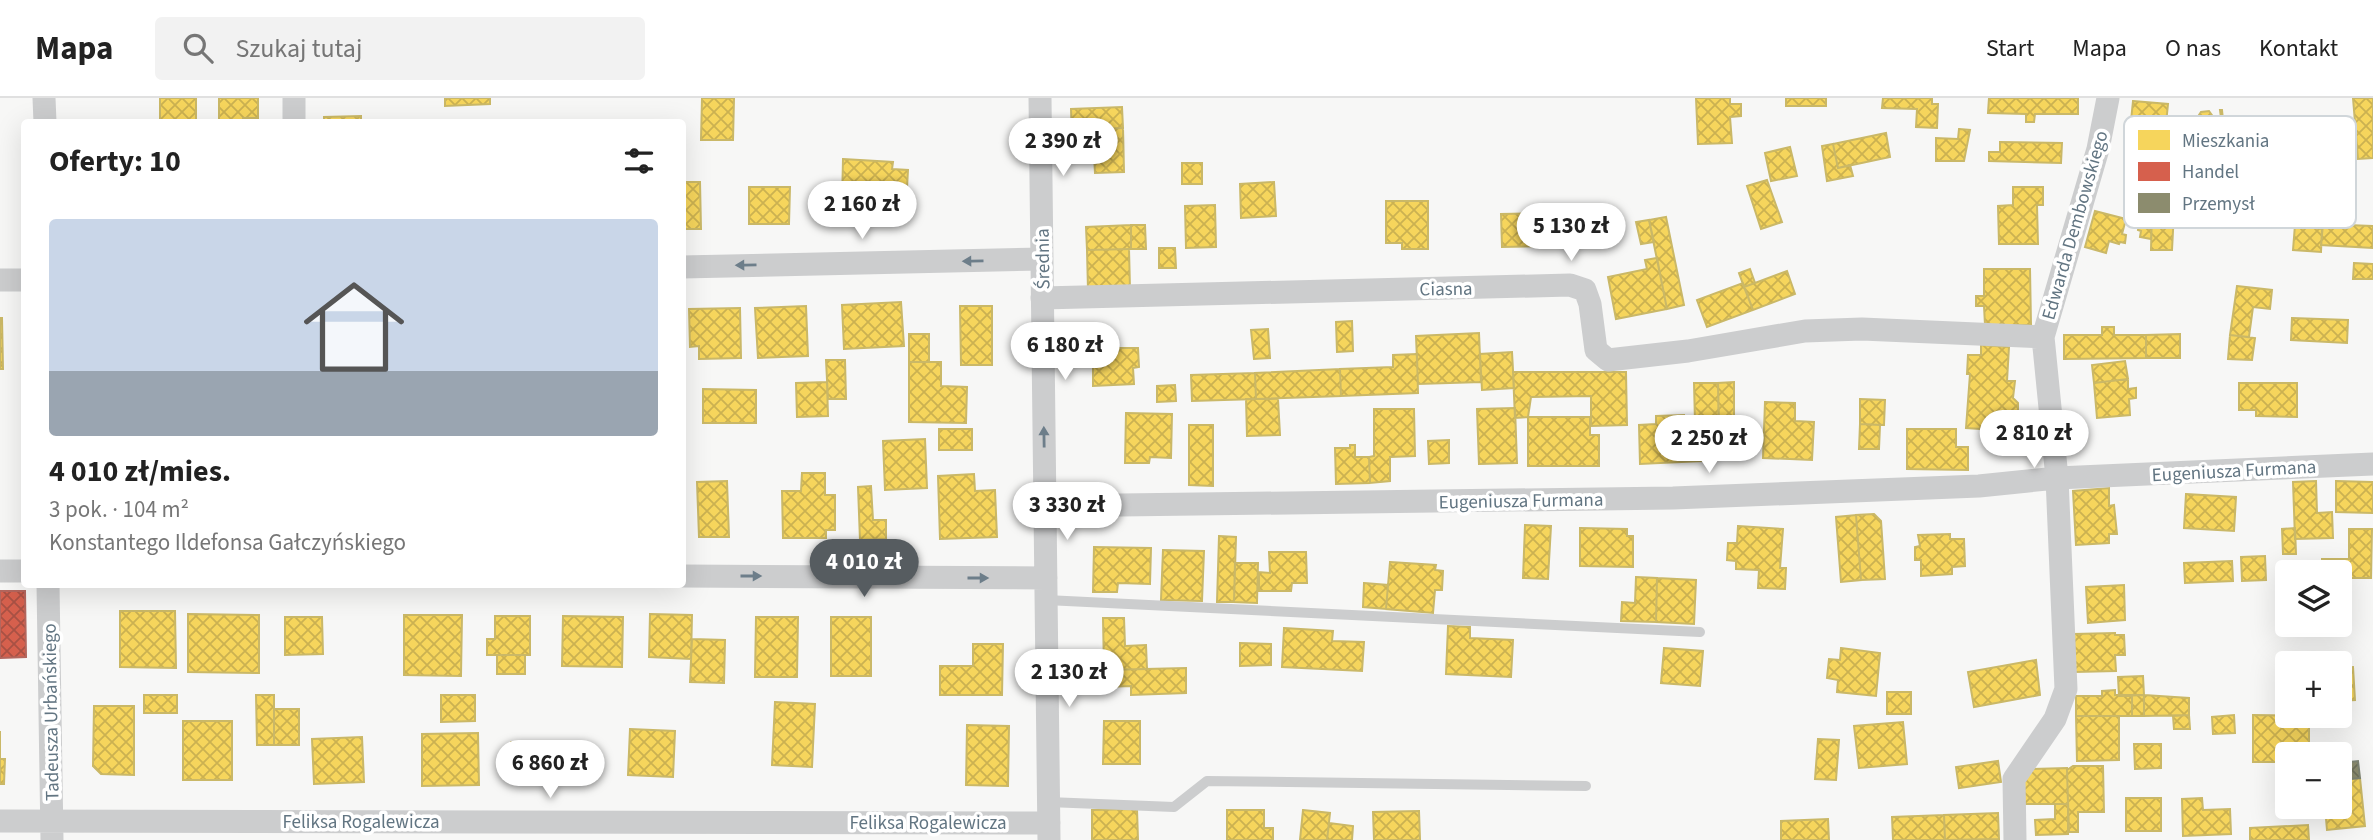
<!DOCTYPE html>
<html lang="pl">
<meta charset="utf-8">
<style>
body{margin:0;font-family:"Source Sans 3",sans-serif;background:#f2f2f2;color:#222;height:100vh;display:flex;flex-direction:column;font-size:26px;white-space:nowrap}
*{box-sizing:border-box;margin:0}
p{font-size:23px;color:#767676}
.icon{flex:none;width:38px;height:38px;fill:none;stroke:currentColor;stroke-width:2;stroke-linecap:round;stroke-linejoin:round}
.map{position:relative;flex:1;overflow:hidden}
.details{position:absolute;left:21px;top:21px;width:665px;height:469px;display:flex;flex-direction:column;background:#fff;border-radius:7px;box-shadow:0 7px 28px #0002}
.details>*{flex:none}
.tools{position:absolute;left:2275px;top:462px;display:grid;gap:14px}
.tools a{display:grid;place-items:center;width:77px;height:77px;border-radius:7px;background:#fff;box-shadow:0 7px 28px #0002;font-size:35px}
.price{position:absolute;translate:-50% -60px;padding:0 16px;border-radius:24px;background:#fff;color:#222;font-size:23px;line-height:46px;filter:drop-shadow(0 2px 4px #0008)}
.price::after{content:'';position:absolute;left:50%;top:42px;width:21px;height:16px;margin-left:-10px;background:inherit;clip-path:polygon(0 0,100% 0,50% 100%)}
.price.current{background:#565c60;color:#fff}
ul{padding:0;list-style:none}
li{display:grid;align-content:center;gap:14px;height:371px;padding:0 28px}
li span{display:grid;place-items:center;height:217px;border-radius:7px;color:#555}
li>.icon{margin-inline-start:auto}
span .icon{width:126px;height:126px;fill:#fffc;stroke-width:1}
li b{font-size:30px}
h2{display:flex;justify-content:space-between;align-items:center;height:84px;padding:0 28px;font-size:30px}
header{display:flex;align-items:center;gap:42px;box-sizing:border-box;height:98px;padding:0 35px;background:#fff;border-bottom:2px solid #e0e0e0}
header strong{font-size:33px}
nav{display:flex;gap:38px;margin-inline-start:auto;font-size:24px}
.search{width:490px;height:63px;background:#f2f2f2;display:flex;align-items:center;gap:18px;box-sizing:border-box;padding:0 24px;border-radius:7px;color:#767676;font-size:26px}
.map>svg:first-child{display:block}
.homes{fill:url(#homes-cross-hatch);stroke:#cab867;stroke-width:2}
.shops{fill:url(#shops-cross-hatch);stroke:#b3665d;stroke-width:2}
.industry{fill:url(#industry-cross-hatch);stroke:#7f8574;stroke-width:2}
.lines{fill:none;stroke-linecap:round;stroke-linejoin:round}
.lane{stroke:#cccdce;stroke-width:10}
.street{stroke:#cccdce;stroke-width:23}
.oneway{fill:#6d7e8a}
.labels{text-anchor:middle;stroke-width:7;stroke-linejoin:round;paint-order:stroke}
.street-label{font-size:19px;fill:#627582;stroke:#fff}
.key{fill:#fff;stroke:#d0d6da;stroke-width:2}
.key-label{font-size:19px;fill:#627582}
</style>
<header>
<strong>Mapa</strong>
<div class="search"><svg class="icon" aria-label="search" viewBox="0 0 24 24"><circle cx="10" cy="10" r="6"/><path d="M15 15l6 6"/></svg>Szukaj tutaj</div>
<nav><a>Start</a><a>Mapa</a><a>O nas</a><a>Kontakt</a></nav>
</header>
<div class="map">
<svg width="2373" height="742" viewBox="0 0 2373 742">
<defs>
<pattern id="homes-cross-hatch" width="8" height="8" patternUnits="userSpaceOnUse" patternTransform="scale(1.75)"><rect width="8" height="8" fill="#f6d55c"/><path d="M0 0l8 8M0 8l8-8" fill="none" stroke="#cbb151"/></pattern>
<pattern id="shops-cross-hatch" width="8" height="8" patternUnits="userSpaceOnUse" patternTransform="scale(1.75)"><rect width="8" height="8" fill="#d6604d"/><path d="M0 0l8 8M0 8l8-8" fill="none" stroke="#a85144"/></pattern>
<pattern id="industry-cross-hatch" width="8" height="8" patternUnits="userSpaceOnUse" patternTransform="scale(1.75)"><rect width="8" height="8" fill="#8c8c6e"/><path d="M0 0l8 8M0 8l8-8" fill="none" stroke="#70725c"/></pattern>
</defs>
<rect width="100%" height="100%" fill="#f7f7f6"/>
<path class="homes" d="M160 0H196V24H160Z
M219 0H258V20H243V24H219Z
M445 0H490V6L445 8Z
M702 0H734L733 42H701Z
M1696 0H1730V6H1741V18L1730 19 1732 45 1698 46Z
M1786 0H1826V8H1786Z
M1883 0H1932V6H1938L1937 30 1916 29 1917 11 1882 10Z
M1989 0H2078V16H2035L2034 24H2026V16L1988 15Z
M2353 0H2373V60L2358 61Z
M2133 3 2168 6 2161 76 2126 73Z
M1122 9 1123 30 1100 31 1101 56 1082 57V39L1072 40 1071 11Z
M2220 12H2222L2225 42 2219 43V47L2229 46 2231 64 2201 67 2197 20 2201 14 2209 13 2214 20H2221Z
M361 18V24H324V19Z
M1123 30 1124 74 1095 75 1094 57 1101 56 1100 31Z
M1959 31 1970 32 1964 63H1936V40L1958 41Z
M1886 35 1890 59 1838 70 1833 46Z
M2000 44 2062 45 2061 65 1989 63V54H2000Z
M1833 46 1838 70 1850 67 1853 78 1827 83 1822 48Z
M1790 49 1797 78 1771 83 1765 55Z
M843 61 893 64 892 71 908 72 906 107 842 104Z
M1182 65H1202V86H1182Z
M1767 82 1782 124 1761 131 1747 88Z
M682 84H700L701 131H682Z
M1274 84 1276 118 1241 120 1240 86Z
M749 89H790L789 126H749Z
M2013 89H2043V107H2037L2038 146H1999L1998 108 2013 107Z
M1386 103H1428V151H1402V145H1386Z
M1215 107 1216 149 1186 150 1185 108Z
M2095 113 2126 121 2122 136 2126 137 2125 145 2120 144 2119 146 2109 143 2106 155 2085 149Z
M2152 113 2174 114 2172 152H2151Z
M1545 115 1546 148 1502 149 1501 116Z
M2336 118 2347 119V127L2373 128V150L2321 147 2323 126H2336Z
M1666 119 1684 207 1667 211 1649 122Z
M2139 121 2152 122 2151 141 2140 139 2141 133 2138 132Z
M1649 122 1654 144 1641 146 1636 124Z
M1131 127H1145L1146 151H1131Z
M1131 127V151L1087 152 1086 129Z
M2295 127 2322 131 2321 154 2293 152Z
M1159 150H1175L1176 170H1159Z
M1129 151 1130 191 1088 192 1087 152Z
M1657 160 1667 211 1616 221 1608 179 1647 171 1645 162Z
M2354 165 2373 166V181H2353Z
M1750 171 1755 185 1744 189 1739 175Z
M1984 171H2030L2031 227H1985L1984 208H1976V198H1984Z
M1787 173 1795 196 1753 212 1744 189Z
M1743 185 1753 212 1707 229 1697 202Z
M2237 188 2272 192 2270 211 2253 209 2249 239 2230 237Z
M901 204 904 248 844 251 842 207Z
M806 208 808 258 758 260 755 210Z
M960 208H992V267H961Z
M740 210 741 260 699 261V248L690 249 689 211Z
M0 220H2L3 271H0Z
M2292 220 2348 222 2347 245 2291 242Z
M1352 223 1353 253 1337 254 1336 224Z
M2102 229H2114V237H2146V260L2064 261V237H2102Z
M1268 231 1270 260 1254 261 1251 232Z
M1479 235 1481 284 1418 286 1416 238Z
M909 236H929V264H909Z
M2180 236V260H2146V237Z
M2230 237 2255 240 2252 262 2228 261Z
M1981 247 2009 249 2007 283H2015L2013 300 2018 305V312L2013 316 2011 333 1966 330 1970 276H1967L1968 257H1981Z
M1093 250H1138L1139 269 1133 270 1134 286 1093 288Z
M1512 254 1514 290 1482 292 1480 256Z
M1417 256 1418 295 1341 298 1340 271 1393 269V257Z
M826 262H845L846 301H828Z
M2125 263 2128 281 2094 285 2092 267Z
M909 264H941V288L967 289 966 325 909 324Z
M1340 271 1341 298 1256 301 1255 275Z
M1513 274H1626L1627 327 1591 328V298L1531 299 1528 319 1515 320Z
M1255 275 1256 301 1192 303 1191 277Z
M2128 281V291L2136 290V300L2129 301 2130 317 2097 320 2094 285Z
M827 284 828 318 797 319 796 285Z
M1734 284V353H1719L1718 285Z
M1694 285H1718L1719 323 1695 324Z
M2239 285H2297V319L2256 318V312H2239Z
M1175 287 1176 303 1157 304V288Z
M703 291 756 292V325H703Z
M1246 301H1278L1280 337 1247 338Z
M1860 301 1885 302 1884 327 1860 326Z
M1765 304 1795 305V323L1814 324 1812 362 1763 360Z
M1515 310 1517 365 1479 366 1477 311Z
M1374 311H1414L1415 358 1390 359V383L1370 385 1369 359 1374 358Z
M1126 315 1172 316 1171 360 1150 359 1149 365H1125Z
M1684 317V326H1701L1702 363 1640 366 1639 327 1656 326V318Z
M1528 319H1590V337H1599V368H1528Z
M1860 326 1880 327 1879 351H1859Z
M1189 327H1213V388L1189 387Z
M939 331H972V352H939Z
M1907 331H1956V349H1968V372L1907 371Z
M925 341 927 390 885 392 883 343Z
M1449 342V365L1429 366 1428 343Z
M1350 347H1355V359H1369L1370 385 1336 386 1335 350H1350Z
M802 375H825V397H835V432H826V440H783L782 393H801Z
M974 376 975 393 995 392 997 439 940 441 938 378Z
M727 383 729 439H699L697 384Z
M2316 383 2317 415 2332 414 2333 440 2295 441 2293 384Z
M2336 383 2373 384V415L2336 414Z
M871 388 873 422H886V441L860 442 858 389Z
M2109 390V408L2114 407 2117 436H2109V445L2076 447 2073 393Z
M2186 396 2236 399 2234 433 2184 430Z
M1874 416 1881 423 1885 481 1861 482 1856 417Z
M1856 417 1861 482 1841 484 1836 419Z
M1525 427 1551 428 1548 481 1523 480Z
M1738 428 1783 431 1780 470H1786L1785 491 1758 490 1759 472 1736 471V463L1727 462 1728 445H1737Z
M1580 430 1627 431V438H1633V469L1580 468Z
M2295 430 2296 456H2283L2282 431Z
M2349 431H2372L2371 480H2340V474H2322V461H2349Z
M1950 436V441H1964L1965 468 1952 469V476L1921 478V462H1915V449L1920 448 1918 437Z
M1219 438 1236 439 1234 504H1217Z
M1094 449 1151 450 1150 486 1118 485 1117 494H1093Z
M1163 452 1204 453 1202 503 1161 502Z
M1269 454H1306L1307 485H1292L1291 493H1259V474L1270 475Z
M2265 458 2266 482 2242 483 2241 459Z
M2232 463 2233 483 2185 485 2184 465Z
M1390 464 1436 467 1435 472 1443 473 1442 492H1435L1433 515 1386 511Z
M1235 465H1258L1257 505 1234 504Z
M1636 479 1657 480 1656 524 1621 523 1622 504 1635 505Z
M1657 480 1696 482 1694 526 1656 524Z
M1364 485 1388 487 1386 511 1363 509Z
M2124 487 2125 522 2088 525 2086 489Z
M120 513H175L176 570 120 569Z
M188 516 259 517V575L188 574Z
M650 516 692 517 691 561 649 559Z
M404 517H462L461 578 404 577Z
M495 518H530V557H487V541H495Z
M563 518 623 519 622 569 562 568Z
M285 519H322L323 556 285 557Z
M756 519H798L797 579H755Z
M831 519H871V578H831Z
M1103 520H1124L1125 548 1146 547 1147 571 1104 572Z
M1448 528 1470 529V540L1513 542 1511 579 1446 576Z
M1284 530 1333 533 1332 543 1364 544 1362 573 1282 569Z
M2115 535V537H2124L2125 557H2115L2116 573 2075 574 2074 536Z
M692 541 725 542 724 585 690 584Z
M1240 545 1271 546V567L1240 568Z
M973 546H1003L1002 597H940V568H973Z
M1664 550 1703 553 1700 588 1661 585Z
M1841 550 1880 555 1876 598 1837 594 1838 582 1827 580 1829 561 1840 562Z
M497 557H525V576H497Z
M2036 562 2040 597 1974 609 1968 574Z
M2353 569 2355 602 2340 603V570Z
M1186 570V595L1131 597V588L1105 589 1104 572Z
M2143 578 2144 597 2119 598 2118 579Z
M2115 592V597H2132V618H2076V598H2102V593Z
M1887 594H1911V616H1887Z
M144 597H177V615H144Z
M256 597H274V647H257Z
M441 597H475V623L441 624Z
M2132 597H2144V618H2132Z
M2144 597 2189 600V617L2144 618Z
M775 604 815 606 812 669 772 667Z
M94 608H134V677L101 676 93 668Z
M274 611H299V647H274Z
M2189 617 2190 631H2174L2173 618Z
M2234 617 2235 635 2213 636 2212 619Z
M2253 617 2309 618V656H2287V664H2253Z
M2076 618H2119V662L2077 663Z
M183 623H232V682H183Z
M1104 623H1140V666H1103Z
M1903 624 1907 666 1859 670 1854 628Z
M967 627 1009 628 1008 688 966 687Z
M630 631 675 633 673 679 628 677Z
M0 633V661H5L4 686H0Z
M478 635 479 687 422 688V636Z
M362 639 364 684 314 686 312 641Z
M1818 641 1839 642 1836 682 1815 681Z
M511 644H544L545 683H512Z
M2134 646H2161V670L2135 671Z
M1998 663 2001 684 1959 690 1956 669Z
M2073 668H2103L2104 714H2078V734H2069L2067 672Z
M2067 670 2068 706H2023V679L2030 671Z
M2360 680 2365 728 2327 732 2325 709H2340V682Z
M2126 700H2161V733H2126Z
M2202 700 2203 712 2230 711 2231 736 2183 738 2182 701Z
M2055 706H2068V736L2036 737 2035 722 2055 721Z
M1137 711 1138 742H1092V712Z
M1227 712H1264V730H1273V742H1227Z
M1303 712 1330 715 1327 742H1300Z
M1419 713 1420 742H1374L1373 714Z
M1998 715 1999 741 1945 742 1944 717Z
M1944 717 1945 742H1893L1892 719Z
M1828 721 1829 742H1781V723Z
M1329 725 1353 728 1352 742H1327Z
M2308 727 2309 742H2250V730Z"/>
<path class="shops" d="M0 493H25L26 559 0 560Z"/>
<path class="industry" d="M2358 663 2360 680 2340 682V665Z"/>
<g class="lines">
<path class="lane" d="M1046 502 1700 534
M1048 704 1174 709 1207 683 1586 688"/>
<path class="street" d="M44 0 45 24
M294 0V24
M1040 0 1049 742
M682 169 1042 161
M0 182H24
M1042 200 1570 187 1585 192 1590 206 1596 252 1608 262 1688 253 1805 233 1862 231 2043 239
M1045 408 1673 400 1979 388 2057 380 2373 366
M0 473H24
M682 478 1046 480
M48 486 52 742
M0 723 1049 725
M2015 742 2014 681 2055 621 2066 591 2057 380 2043 239 2098 51 2108 0"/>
</g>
<defs><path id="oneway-solid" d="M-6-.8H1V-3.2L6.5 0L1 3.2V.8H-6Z" transform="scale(1.75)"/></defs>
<g class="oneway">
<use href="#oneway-solid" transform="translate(973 163) rotate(179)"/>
<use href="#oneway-solid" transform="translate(746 167) rotate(179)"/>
<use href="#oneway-solid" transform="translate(1044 339) rotate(-91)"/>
<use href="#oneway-solid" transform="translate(751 478)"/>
<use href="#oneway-solid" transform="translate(978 480)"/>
</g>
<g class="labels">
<g class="street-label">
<text transform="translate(2074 127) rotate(-74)" y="7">Edwarda Dembowskiego</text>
<text transform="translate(1042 161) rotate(-91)" y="7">Średnia</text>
<text transform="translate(1446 190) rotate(-1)" y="7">Ciasna</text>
<text transform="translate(2234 372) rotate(-3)" y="7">Eugeniusza Furmana</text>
<text transform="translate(1521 402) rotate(-1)" y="7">Eugeniusza Furmana</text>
<text transform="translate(50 614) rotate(-91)" y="7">Tadeusza Urbańskiego</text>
<text x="361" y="730">Feliksa Rogalewicza</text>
<text x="928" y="731">Feliksa Rogalewicza</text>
</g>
</g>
<rect x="2124" y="18" width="232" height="112" rx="10" class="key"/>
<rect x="2138" y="32" width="32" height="20" fill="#f6d55c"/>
<rect x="2138" y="64" width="32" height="19" fill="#d6604d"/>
<rect x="2138" y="95" width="32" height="20" fill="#8c8c6e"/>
<g class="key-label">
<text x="2182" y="49">Mieszkania</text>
<text x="2182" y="80">Handel</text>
<text x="2182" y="112">Przemysł</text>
</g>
</svg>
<div class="tools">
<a><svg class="icon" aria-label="layers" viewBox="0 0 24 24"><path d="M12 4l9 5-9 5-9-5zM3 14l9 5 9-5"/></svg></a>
<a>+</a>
<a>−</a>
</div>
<b class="price" style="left:1063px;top:80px">2 390 zł</b>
<b class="price" style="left:862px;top:143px">2 160 zł</b>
<b class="price" style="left:1571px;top:165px">5 130 zł</b>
<b class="price" style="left:1065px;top:284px">6 180 zł</b>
<b class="price" style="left:2034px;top:372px">2 810 zł</b>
<b class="price" style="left:1709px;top:377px">2 250 zł</b>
<b class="price" style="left:1067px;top:444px">3 330 zł</b>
<b class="price current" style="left:864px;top:501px">4 010 zł</b>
<b class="price" style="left:1069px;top:611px">2 130 zł</b>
<b class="price" style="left:550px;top:702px">6 860 zł</b>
<section class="details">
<h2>Oferty: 10<svg class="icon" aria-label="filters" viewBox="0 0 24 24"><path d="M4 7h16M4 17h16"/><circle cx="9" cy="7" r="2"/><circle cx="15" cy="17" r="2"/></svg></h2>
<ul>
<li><span style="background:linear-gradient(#c9d6e8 70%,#9aa5b1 0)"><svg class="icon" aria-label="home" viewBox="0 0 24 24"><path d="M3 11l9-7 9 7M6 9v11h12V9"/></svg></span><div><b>4 010 zł/mies.</b><p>3 pok. · 104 m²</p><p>Konstantego Ildefonsa Gałczyńskiego</p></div></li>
</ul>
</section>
</div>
